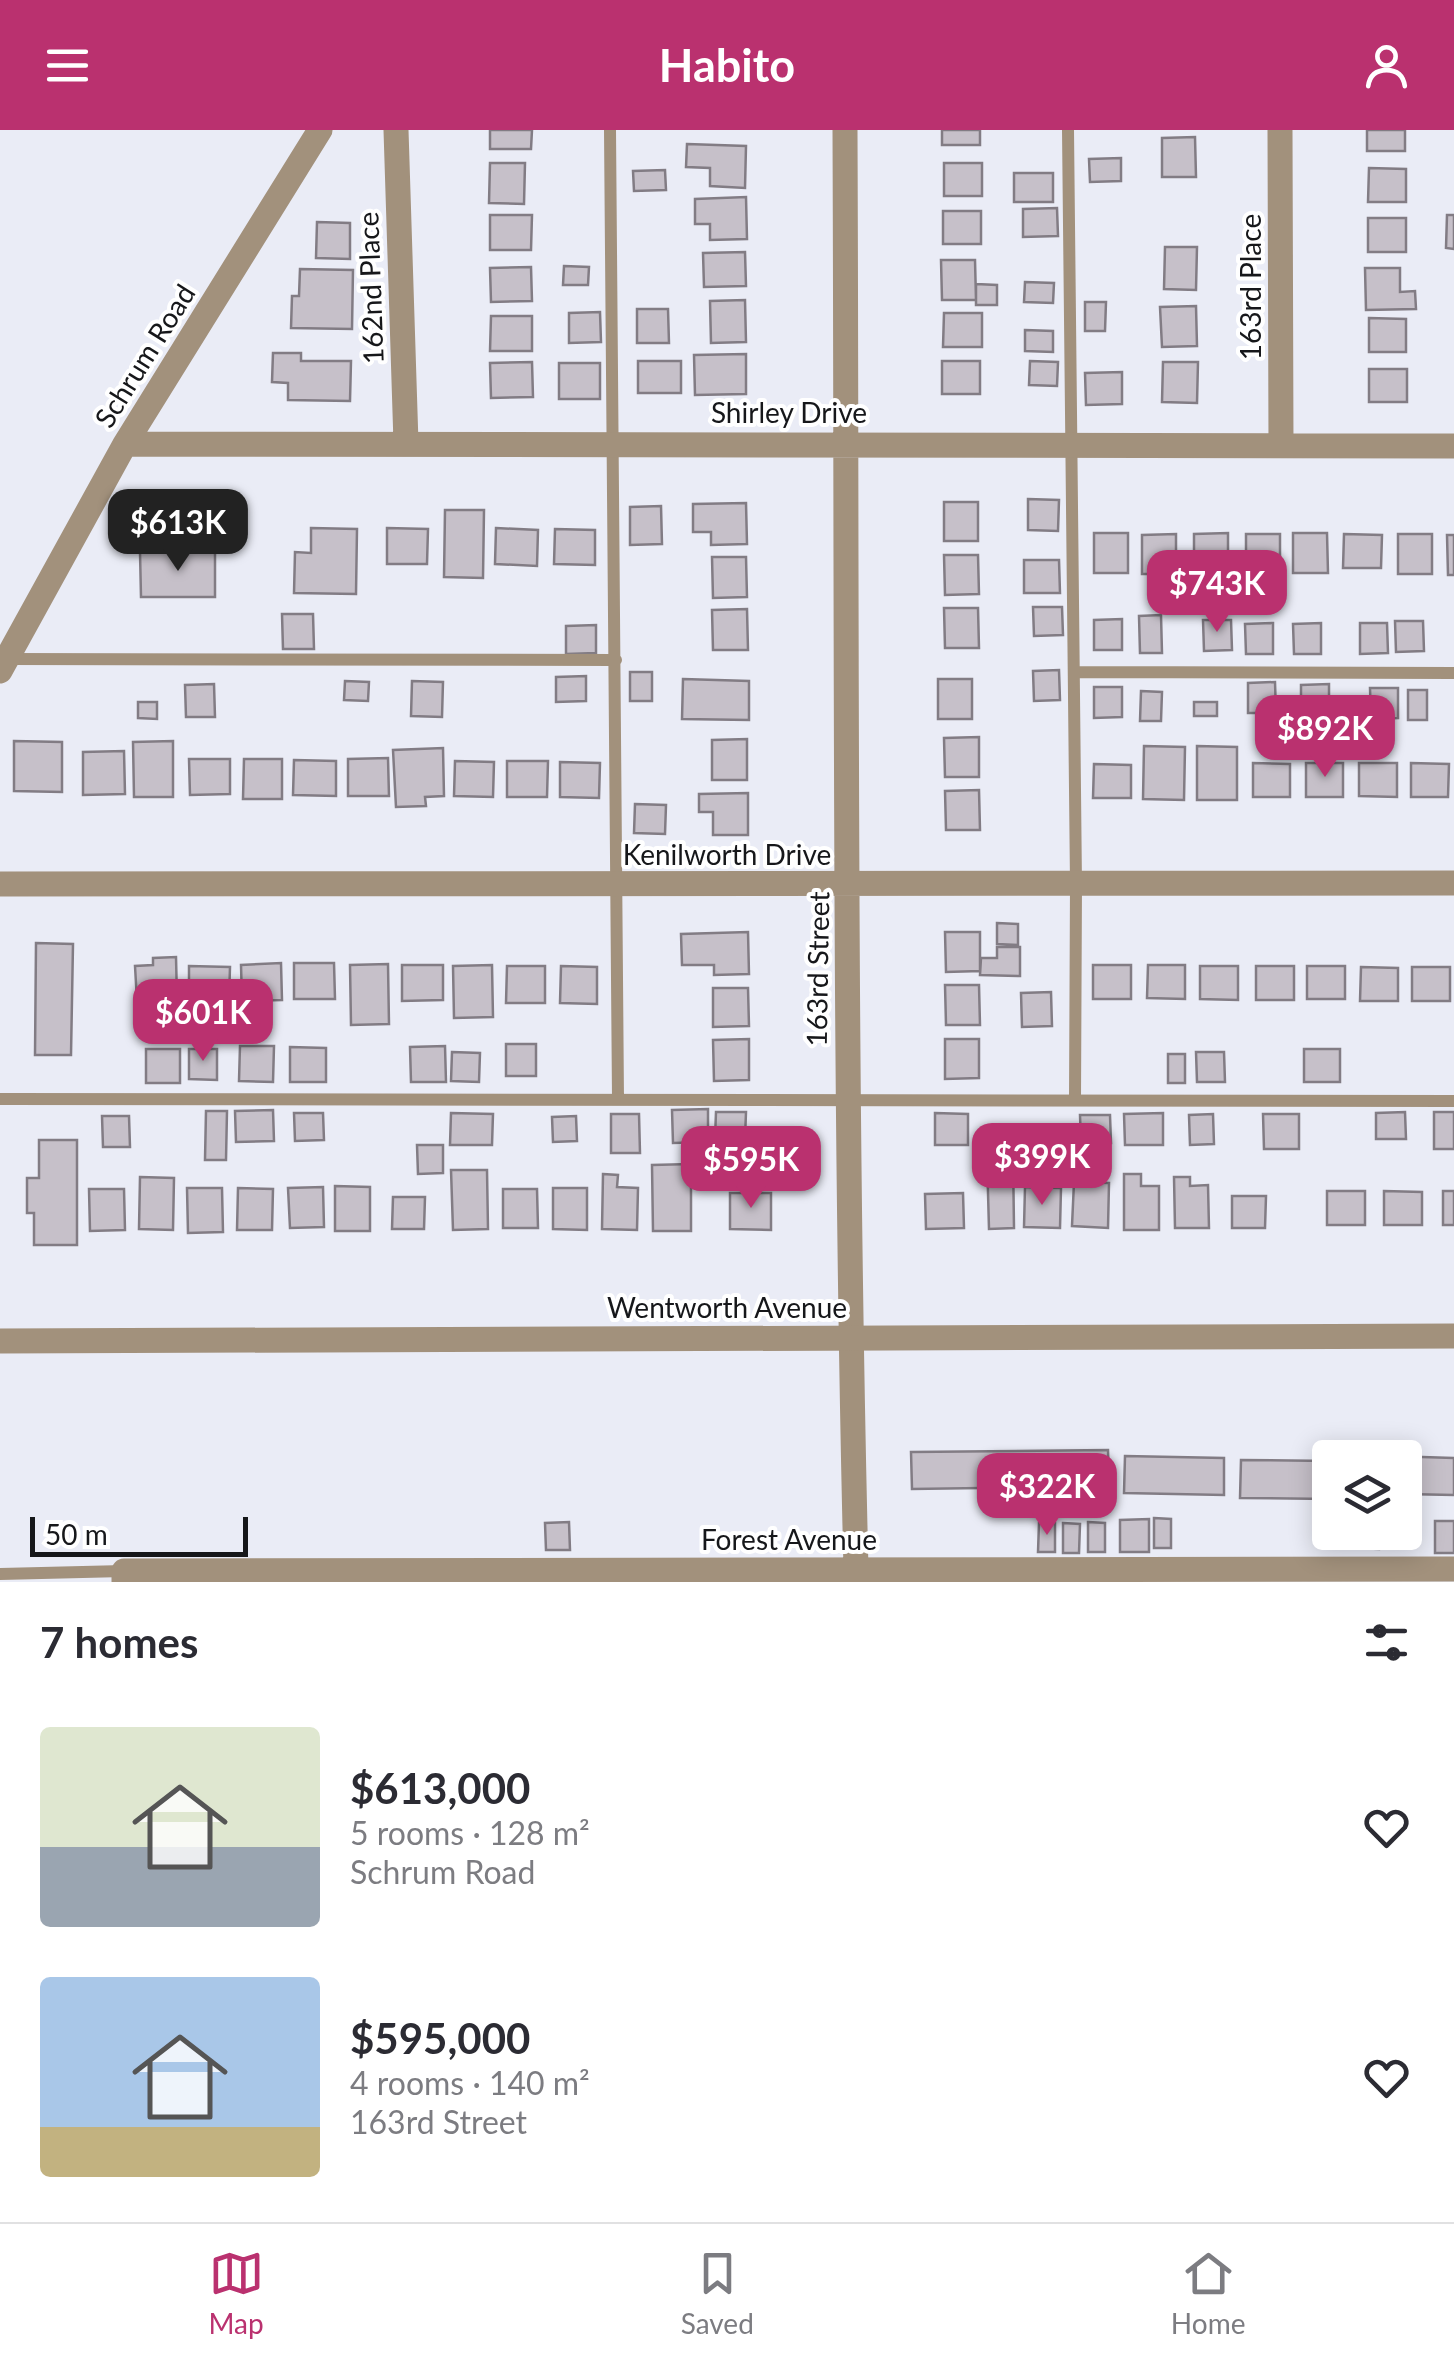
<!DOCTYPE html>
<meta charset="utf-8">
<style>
body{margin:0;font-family:Lato,sans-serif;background:#f7f7f7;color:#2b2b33;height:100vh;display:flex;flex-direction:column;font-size:38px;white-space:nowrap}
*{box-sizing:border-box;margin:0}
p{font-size:32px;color:#7c7c81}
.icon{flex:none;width:55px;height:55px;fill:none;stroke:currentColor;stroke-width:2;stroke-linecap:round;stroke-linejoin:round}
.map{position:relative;height:1452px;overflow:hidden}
.drawer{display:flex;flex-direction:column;background:#fff;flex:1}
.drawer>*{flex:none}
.buttons{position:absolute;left:1312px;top:1310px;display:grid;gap:20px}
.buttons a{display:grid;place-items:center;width:110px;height:110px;border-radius:10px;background:#fff;box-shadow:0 5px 25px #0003;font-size:50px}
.scale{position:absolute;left:30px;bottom:25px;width:218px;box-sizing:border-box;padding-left:10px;border:5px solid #16171a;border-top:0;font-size:28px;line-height:35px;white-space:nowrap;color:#16171a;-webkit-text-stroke:8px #fff;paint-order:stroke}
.price{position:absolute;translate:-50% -85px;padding:0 22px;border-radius:20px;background:#ba316f;color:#fff;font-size:32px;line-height:65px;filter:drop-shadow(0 2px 5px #0008)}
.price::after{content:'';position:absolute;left:50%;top:60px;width:30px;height:22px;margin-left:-15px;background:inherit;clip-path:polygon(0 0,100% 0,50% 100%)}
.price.active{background:#222;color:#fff}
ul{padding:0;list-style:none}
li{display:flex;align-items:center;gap:30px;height:250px;padding:0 40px}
li span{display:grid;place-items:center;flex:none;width:280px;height:200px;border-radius:10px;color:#555}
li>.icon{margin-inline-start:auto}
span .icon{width:120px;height:120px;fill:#fffc;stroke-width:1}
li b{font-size:42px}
h2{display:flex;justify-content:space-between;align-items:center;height:120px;padding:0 40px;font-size:42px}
header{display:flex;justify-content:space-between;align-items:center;height:130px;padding:0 40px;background:#ba316f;color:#fff;font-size:45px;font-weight:700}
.dock{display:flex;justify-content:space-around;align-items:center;height:140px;border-top:2px solid #e1e1e2;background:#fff;font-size:28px;color:#7c7c81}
.dock a{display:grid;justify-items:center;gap:5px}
.dock .active{color:#ba316f}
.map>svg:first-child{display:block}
.building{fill:#c6c0c9;stroke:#827c84;stroke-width:2.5}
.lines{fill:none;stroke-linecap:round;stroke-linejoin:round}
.service{stroke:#a2917c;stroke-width:12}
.minor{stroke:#a2917c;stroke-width:25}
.tertiary{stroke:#a2917c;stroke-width:25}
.labels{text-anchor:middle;stroke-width:8;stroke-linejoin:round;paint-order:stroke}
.street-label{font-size:28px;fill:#16171a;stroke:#fff}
</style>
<header><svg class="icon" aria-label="menu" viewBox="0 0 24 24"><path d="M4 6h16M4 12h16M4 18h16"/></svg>Habito<svg class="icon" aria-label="person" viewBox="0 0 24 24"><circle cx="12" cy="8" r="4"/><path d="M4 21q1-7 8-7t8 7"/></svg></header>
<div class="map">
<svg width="1454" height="1452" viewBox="0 0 1454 1452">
<rect width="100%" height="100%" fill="#eaecf6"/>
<path class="building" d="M490 0H532L531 19H490Z
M942 0H980V15H942Z
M1367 0H1405V21H1367Z
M1195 7 1196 47H1162V8Z
M687 14 746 16 745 58 710 56V38L686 37Z
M1121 28V51L1090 52 1089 29Z
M490 33H525L524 74 489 73Z
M944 33H982V66H944Z
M1369 38 1406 39V72H1368Z
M665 40 666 60 634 61 633 41Z
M1014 43H1053V72H1014Z
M746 67 747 109 710 110V94H695V69Z
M1057 78 1058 106 1023 107V79Z
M943 81H981V114H943Z
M490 85H532L531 120H490Z
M1447 85H1454V119L1446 118Z
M1368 88H1406V122H1368Z
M317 92 350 93V129L316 128Z
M1165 117H1197L1196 160 1164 159Z
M745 122 746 156 704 157 703 123Z
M941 130H975L976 170H942Z
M564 136 589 137 588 155H563Z
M531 137 532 171 491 172 490 138Z
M1365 138H1400V162L1415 161 1416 179 1366 180Z
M300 139 353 140 352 199 291 198 292 166H299Z
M1025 152 1054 153 1053 173 1024 172Z
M976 154 997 155V175H976Z
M745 170 746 212 711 213 710 171Z
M1085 172H1106L1105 201H1085Z
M1196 176 1197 216 1162 217 1160 177Z
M637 179H668L669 213H637Z
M600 182 601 212 569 213V183Z
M944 183H982V217H943Z
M491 186H532V221H490Z
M1369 188 1406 189V222H1369Z
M1025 200 1053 201V222L1025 221Z
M273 223H301V231H351L350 271 288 270V253L272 252Z
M746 224V264L695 265 694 225Z
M638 231H681V263H638Z
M942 231H980V264H942Z
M1030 231 1058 232 1057 256 1029 255Z
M532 232 533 267 491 268 490 233Z
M1163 232H1198L1197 273 1162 272Z
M559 233H600V269H559Z
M1369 239H1407V272H1369Z
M1122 242V274L1086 275 1085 243Z
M1028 369 1059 370 1058 401 1028 400Z
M944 372H978V411H944Z
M746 373 747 414 711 415V402H693V374Z
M661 376 662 414 630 415V377Z
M445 380H484L483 448 444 447Z
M311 398 357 399 356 464 294 463 295 422 311 423Z
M387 398 428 399 427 434H387Z
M496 398 538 400 537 436 495 434Z
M555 399 595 400V435L554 434Z
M1094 403H1128V443H1094Z
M1228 403V443L1194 444V404Z
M1293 403H1327L1328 443H1293Z
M1176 404V444H1142V405Z
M1246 404H1280V444H1246Z
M1344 404 1382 405 1381 438H1343Z
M1398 404H1432V444H1398Z
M1447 405H1454V445H1448Z
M215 421V467H141L140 422Z
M944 425H978L979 464 945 465Z
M712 427H746L747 467 713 468Z
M1024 430H1059L1060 463H1024Z
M1033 477H1062L1063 505 1034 506Z
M944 478H978L979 518H945Z
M747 479 748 520H713L712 480Z
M282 484H313L314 519H283Z
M1161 485 1162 523H1140L1139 486Z
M1122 489V520H1094V490Z
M1203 490H1231L1232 520 1204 521Z
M1395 491H1423L1424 521 1396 522Z
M1273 493V524H1246L1245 494Z
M1321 493V524H1294L1293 494Z
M1360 493H1387L1388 523 1360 524Z
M596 495V523L566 524V496Z
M1059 540 1060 570 1034 571 1033 541Z
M630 542H652V571H630Z
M586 546V571L556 572V547Z
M683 549 749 551V590L682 589Z
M938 549H972V589H938Z
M345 551 369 552 368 571 344 570Z
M412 551 443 552 442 587 411 586Z
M1275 552 1276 583H1248V553Z
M214 554 215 587H186L185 555Z
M1329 554V585H1301V555Z
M1094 557H1122V587L1094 588Z
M1370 558H1398V588L1371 589Z
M1408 560H1427V590H1408Z
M1141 561 1162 562 1161 591H1140Z
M138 572H157V589L138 588Z
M1194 572H1217V586H1194Z
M979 607V647H945L944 608Z
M747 609V650H712V610Z
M14 611 62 612V662L14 661Z
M173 611V667H134L133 612Z
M1144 616 1185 617 1184 670 1143 669Z
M1197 616 1237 617V670H1197Z
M443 618 444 666 425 667 426 676 396 677 393 620Z
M124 621 125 664 83 665V622Z
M388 628 389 666H348V629Z
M189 629H230V664L190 665Z
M244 629H282V669H243Z
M294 630 336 631V666L293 665Z
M455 631 494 632 493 667 454 666Z
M507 631H548L547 667H507Z
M560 632 600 633 599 668 560 667Z
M1253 633 1290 634V667H1253Z
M1306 633H1343V667H1306Z
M1359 633H1397V667L1359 666Z
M1411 633 1449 634 1448 667H1411Z
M1094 634 1131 635V668H1093Z
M979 660 980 700H946L945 661Z
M748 663V705H713V682H699V664Z
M635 674 666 675 665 704 634 703Z
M997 793 1018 794V815L997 814Z
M748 802 749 844 714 845V835H682L681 804Z
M945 802H980V841L946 842Z
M36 813 73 814 71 925H35Z
M997 817H1020V846L980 845 981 828H997Z
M176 827 177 869 137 871 135 836 153 835V828Z
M281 833 282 870 242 871 241 835Z
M294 833H334L335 869H294Z
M388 834 389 894 351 895 350 835Z
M402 835H443V870L402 871Z
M492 835 493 887 454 888 453 836Z
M1093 835H1131V869H1093Z
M1148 835H1185V869L1147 868Z
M189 836 230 837 229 870 189 869Z
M507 836H545V873H506Z
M561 836 597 837V874L560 873Z
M1200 836H1238V870L1200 869Z
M1256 836H1294V870H1256Z
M1307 836H1345V869H1307Z
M1361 837 1398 838V871H1360Z
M1412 837H1450V871H1412Z
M945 855H979L980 895H946Z
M713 858H748L749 896 713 897Z
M1051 862 1052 896 1022 897 1021 863Z
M749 909V950L714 951 713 910Z
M945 909H979V948L945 949Z
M506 914H536V946H506Z
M240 916H274L273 952 239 951Z
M445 916 446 952H411L410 917Z
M290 917 326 918V952H290Z
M146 919H180V953H146Z
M189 919H217V950L189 949Z
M1304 919H1340V952H1304Z
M452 922 480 923 479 952 451 951Z
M1196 922H1224L1225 952H1197Z
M1168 924H1185V953H1168Z
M708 979V1012L673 1013 672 980Z
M273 980 274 1011 236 1012 235 981Z
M206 981H227L226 1030H205Z
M716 982H746L745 1009H715Z
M1405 982 1406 1009H1376V983Z
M1434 982H1454V1019H1434Z
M294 983H323L324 1010 295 1011Z
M451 983 493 984 492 1015H450Z
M935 983 968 984V1015H935Z
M1163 983V1015H1125L1124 984Z
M611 984H639L640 1023H611Z
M1213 984 1214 1014 1190 1015 1189 985Z
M1263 984H1299V1019H1264Z
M1080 985H1110L1111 1013H1081Z
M102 986H129L130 1017H103Z
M576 986 577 1011 553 1012 552 987Z
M39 1010H77V1115H34V1083H27V1048H39Z
M417 1015H443V1043L418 1044Z
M1013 1025 1014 1098 989 1099 987 1026Z
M691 1034V1101H653L652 1035Z
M451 1040H487L488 1099 453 1100Z
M603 1044 618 1045 617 1057 638 1058 637 1100 602 1099Z
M1124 1044H1141V1056H1159V1100H1124Z
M140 1047 174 1048 173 1100 139 1099Z
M1174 1047H1190V1056L1208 1055 1209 1098H1175Z
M1074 1052 1109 1053 1108 1098 1072 1096Z
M335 1056 370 1057V1101H335Z
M323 1057 324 1097 290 1098 288 1058Z
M1025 1057 1061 1058 1060 1098 1024 1097Z
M187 1058H222L223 1102 188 1103Z
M238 1058 273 1059 272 1100H237Z
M553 1058H587V1100L553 1099Z
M89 1059H124L125 1100 90 1101Z
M503 1059H537L538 1098H503Z
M1327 1061H1365V1095H1327Z
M1384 1061 1422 1062V1095H1384Z
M1443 1061H1454V1095H1443Z
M730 1063H771V1100L730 1099Z
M963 1063 964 1098 926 1099 925 1064Z
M1232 1066H1266L1265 1098H1232Z
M393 1067H425L424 1099H392Z
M1108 1320 1109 1356 912 1359 911 1322Z
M1358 1325 1454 1328V1365L1405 1364V1328Z
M1125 1326 1224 1328V1365L1124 1363Z
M1241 1330 1330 1331V1369L1240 1368Z
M1154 1388 1171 1389V1418H1154Z
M1149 1389V1422H1120V1390Z
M1435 1391H1454V1423H1435Z
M569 1392 570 1420H546L545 1393Z
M1088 1392 1105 1393V1422H1088Z
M1039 1393H1055V1422H1038Z
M1063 1393 1080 1394 1079 1423H1063Z
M1354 1402H1380L1379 1419 1354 1418Z"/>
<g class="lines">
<path class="service" d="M610 0 618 969
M1068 0 1076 754 1075 970
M6 529 616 530
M1074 542 1454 543
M0 969 1454 971
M0 1444 124 1441"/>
<path class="minor" d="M396 0 406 313
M845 0C847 480 844 960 856 1439
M1280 0 1281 314
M125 314 1454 316
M0 541 125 314 320 0
M0 754 1454 753
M124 1452V1441L1454 1439"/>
<path class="tertiary" d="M0 1211 1454 1206"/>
</g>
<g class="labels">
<g class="street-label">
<text transform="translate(1251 157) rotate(-90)" y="10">163rd Place</text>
<text transform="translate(371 158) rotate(-92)" y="10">162nd Place</text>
<text transform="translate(145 226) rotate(-58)" y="10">Schrum Road</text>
<text x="789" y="293">Shirley Drive</text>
<text x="727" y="735">Kenilworth Drive</text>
<text transform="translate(818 839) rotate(-89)" y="10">163rd Street</text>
<text x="727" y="1188">Wentworth Avenue</text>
<text x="789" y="1420">Forest Avenue</text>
</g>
</g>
</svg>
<div class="buttons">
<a><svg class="icon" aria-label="layers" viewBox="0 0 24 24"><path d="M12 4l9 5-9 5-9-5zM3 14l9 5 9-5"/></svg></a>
</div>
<div class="scale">50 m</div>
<b class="price active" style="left:178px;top:444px">$613K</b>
<b class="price" style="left:1217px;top:505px">$743K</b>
<b class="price" style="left:1325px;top:650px">$892K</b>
<b class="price" style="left:203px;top:934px">$601K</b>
<b class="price" style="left:1042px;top:1078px">$399K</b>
<b class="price" style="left:751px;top:1081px">$595K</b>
<b class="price" style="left:1047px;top:1408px">$322K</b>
</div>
<section class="drawer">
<h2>7 homes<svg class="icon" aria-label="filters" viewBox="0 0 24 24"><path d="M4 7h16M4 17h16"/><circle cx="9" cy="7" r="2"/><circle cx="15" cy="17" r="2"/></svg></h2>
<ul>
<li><span style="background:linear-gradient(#dfe7d0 60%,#9aa5b1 0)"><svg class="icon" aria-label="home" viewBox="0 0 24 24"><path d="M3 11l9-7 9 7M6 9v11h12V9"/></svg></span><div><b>$613,000</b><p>5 rooms · 128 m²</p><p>Schrum Road</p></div><svg class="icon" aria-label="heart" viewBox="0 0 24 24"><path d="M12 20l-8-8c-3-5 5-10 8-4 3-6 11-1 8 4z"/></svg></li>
<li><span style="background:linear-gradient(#a9c7e8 75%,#c2b280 0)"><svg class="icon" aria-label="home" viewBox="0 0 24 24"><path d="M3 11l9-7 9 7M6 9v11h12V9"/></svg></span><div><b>$595,000</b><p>4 rooms · 140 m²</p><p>163rd Street</p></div><svg class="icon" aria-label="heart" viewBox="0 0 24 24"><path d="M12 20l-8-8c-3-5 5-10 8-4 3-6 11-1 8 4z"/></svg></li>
</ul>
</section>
<nav class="dock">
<a class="active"><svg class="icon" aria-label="map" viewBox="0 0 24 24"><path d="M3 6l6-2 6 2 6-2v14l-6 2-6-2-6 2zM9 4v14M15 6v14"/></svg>Map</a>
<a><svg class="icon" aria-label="saved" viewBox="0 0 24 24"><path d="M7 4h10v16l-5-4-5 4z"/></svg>Saved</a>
<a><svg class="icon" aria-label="home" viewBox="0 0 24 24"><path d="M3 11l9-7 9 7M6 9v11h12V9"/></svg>Home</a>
</nav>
